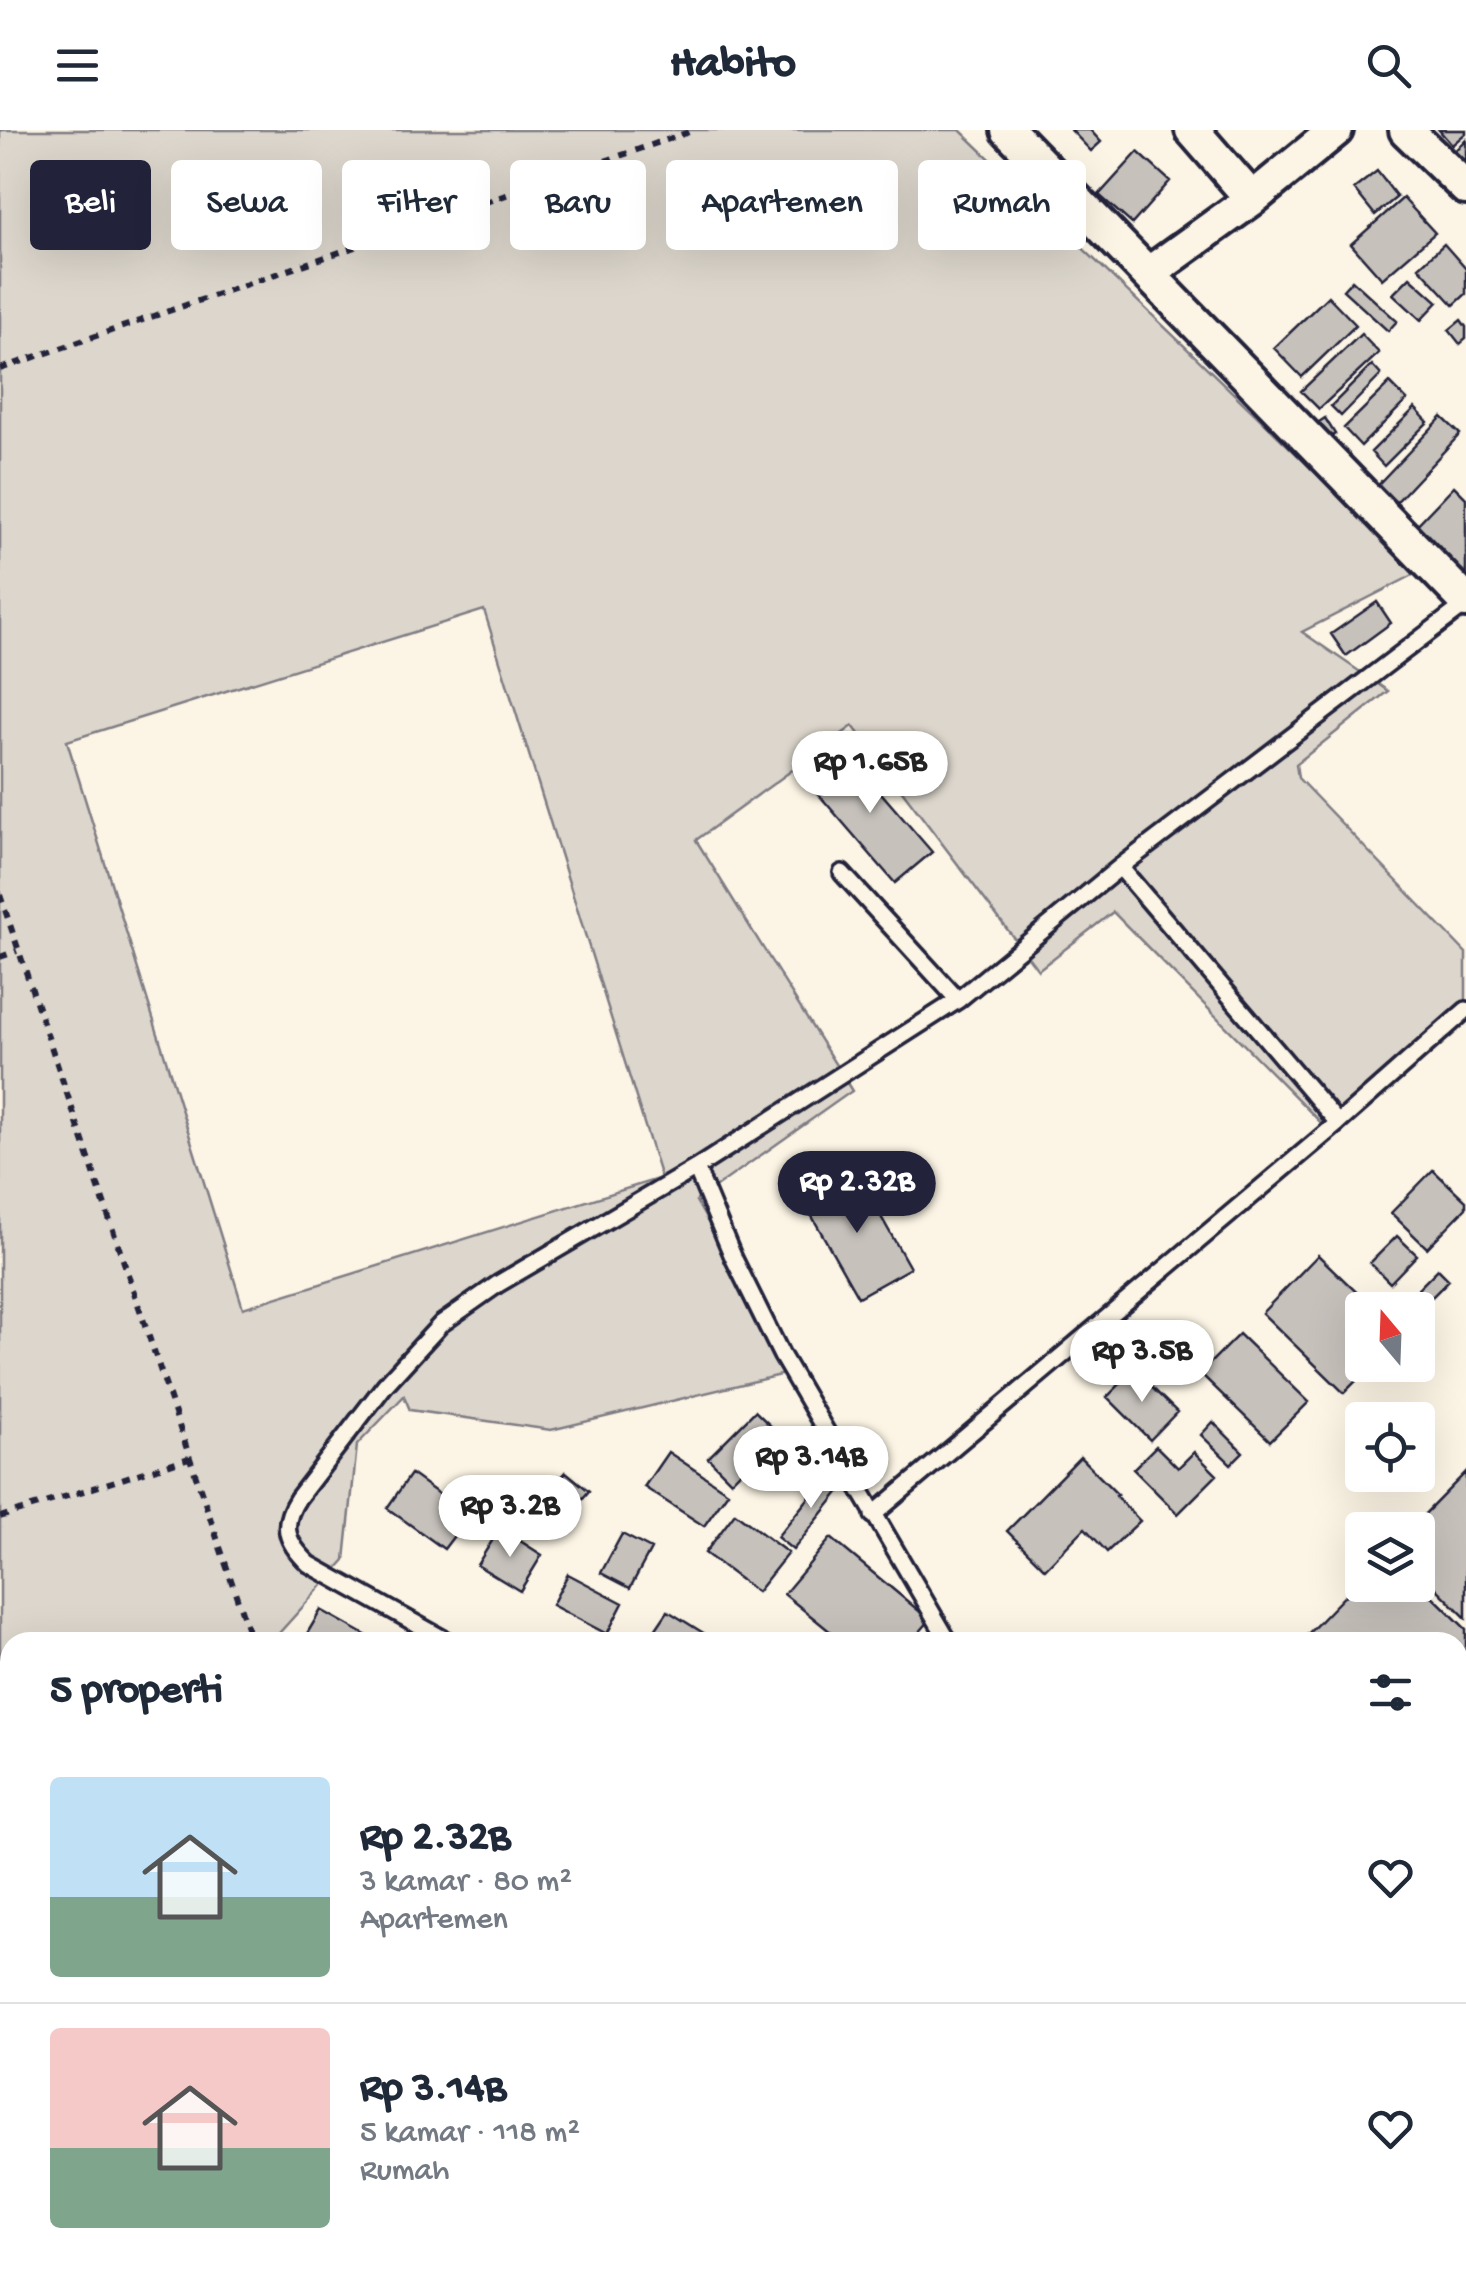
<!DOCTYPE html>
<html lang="id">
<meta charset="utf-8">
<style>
body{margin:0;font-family:"Gochi Hand",sans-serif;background:#f2f2f3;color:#1f2937;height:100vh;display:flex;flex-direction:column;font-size:38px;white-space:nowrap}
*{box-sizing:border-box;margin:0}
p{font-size:32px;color:#747a83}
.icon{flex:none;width:55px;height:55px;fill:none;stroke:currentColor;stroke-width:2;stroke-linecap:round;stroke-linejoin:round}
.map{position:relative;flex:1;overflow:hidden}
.sheet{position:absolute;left:0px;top:1502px;width:1468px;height:642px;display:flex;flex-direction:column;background:#fff;border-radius:30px 30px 0 0;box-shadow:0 10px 40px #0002}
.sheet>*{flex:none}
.hud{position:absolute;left:30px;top:30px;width:1408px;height:90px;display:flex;gap:20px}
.needle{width:65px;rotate:341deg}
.buttons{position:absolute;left:1345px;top:1162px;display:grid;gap:20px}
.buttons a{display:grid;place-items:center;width:90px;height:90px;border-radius:10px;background:#fff;box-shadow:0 10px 40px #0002;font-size:50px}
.price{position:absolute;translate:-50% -85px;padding:0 22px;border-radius:35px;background:#fff;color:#222;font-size:32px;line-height:65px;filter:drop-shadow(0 2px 5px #0008)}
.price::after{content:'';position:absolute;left:50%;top:60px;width:30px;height:22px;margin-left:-15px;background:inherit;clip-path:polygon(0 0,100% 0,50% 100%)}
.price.on{background:#22223b;color:#fff}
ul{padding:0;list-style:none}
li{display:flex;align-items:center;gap:30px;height:250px;padding:0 50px}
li+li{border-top:2px solid #e0e1e3}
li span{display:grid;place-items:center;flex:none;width:280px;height:200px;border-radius:10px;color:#555}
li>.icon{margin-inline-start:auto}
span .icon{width:120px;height:120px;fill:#fffc;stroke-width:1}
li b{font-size:42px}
h2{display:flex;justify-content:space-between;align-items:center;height:120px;padding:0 50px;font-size:42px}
.chip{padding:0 35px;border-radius:10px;background:#fff;box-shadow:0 10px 40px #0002;font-size:35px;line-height:90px}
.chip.on{background:#22223b;color:#fff}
header{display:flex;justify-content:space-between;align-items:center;height:130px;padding:0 50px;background:#fff;font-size:45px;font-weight:800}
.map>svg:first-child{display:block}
.green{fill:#dcd6cc;stroke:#7f7c84;stroke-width:2.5;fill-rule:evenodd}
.building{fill:#c6c1bb;stroke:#22223b;stroke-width:2.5}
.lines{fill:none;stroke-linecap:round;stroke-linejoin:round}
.service-casing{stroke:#22223b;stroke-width:22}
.minor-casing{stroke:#22223b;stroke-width:40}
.path{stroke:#22223b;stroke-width:6;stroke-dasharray:8 8;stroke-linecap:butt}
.service{stroke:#fcf5e5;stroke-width:15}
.minor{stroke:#fcf5e5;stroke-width:32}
</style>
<header><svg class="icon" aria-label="menu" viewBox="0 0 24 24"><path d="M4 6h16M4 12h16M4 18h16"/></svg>Habito<svg class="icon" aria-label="search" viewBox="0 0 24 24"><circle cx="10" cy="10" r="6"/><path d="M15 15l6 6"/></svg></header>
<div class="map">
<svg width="1466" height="2143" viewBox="0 0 1466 2143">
<rect width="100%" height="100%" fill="#fcf5e5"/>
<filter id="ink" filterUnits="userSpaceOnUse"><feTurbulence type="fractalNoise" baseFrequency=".01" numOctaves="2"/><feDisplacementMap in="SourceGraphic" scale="20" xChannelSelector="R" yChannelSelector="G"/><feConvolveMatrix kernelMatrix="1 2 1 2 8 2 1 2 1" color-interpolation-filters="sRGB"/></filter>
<g filter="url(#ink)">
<path class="green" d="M0 0H960L1419 442 1302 502 1388 561 1296 634 1298 648 1466 823V890L1334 1006 1113 782 1038 840 853 596 696 710 852 961 696 1071 793 1242 551 1300 410 1280 404 1266 357 1315 345 1430 271 1512H10V2135H1146L1150 2143H0ZM484 480 661 1048 243 1178 67 611Z"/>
<path class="building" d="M1071 0H1090L1101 12 1091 21Z
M1439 0H1466V3L1452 15Z
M1466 9V41L1450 26Z
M1138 22 1170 51 1132 94 1099 65Z
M1377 41 1397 67 1375 85 1354 59Z
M1403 68 1435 103 1382 149 1351 114Z
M1444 114 1466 139V164L1454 175 1419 137Z
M1410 147 1438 172 1421 190 1393 164Z
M1352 150 1397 191 1388 201 1343 160Z
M1328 166 1356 195 1302 247 1274 218Z
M1461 190 1466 197V209L1460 214 1449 200Z
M1361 204 1379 223 1319 279 1301 261Z
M1372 235 1381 245 1341 286 1331 276Z
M1390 253 1407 270 1361 316 1344 298Z
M1415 278 1428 292 1384 336 1371 322Z
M1442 287 1460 304 1387 382 1368 365Z
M1325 288 1335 304 1323 311 1313 296Z
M1454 356 1466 368V444L1464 447 1414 398Z
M1377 472 1391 493 1346 526 1331 504Z
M844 620 932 722 895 753 807 651Z
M1433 1040 1466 1071V1078L1427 1118 1391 1083Z
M857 1044 910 1138 858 1167 805 1074Z
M1397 1106 1417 1125 1390 1153 1370 1133Z
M1318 1125 1375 1180H1362V1235H1372L1344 1263 1262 1183Z
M1438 1139 1449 1150 1426 1173 1415 1162Z
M1239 1204 1309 1272 1270 1311 1200 1243Z
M1134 1240 1177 1282 1150 1310 1107 1267Z
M755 1281 778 1303 731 1351 708 1328Z
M1213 1292 1243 1322 1231 1334 1201 1305Z
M1156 1316 1178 1338 1194 1322 1217 1345 1178 1384 1133 1339Z
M668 1322 728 1362 704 1396 644 1357Z
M1080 1327 1118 1365 1116 1366 1140 1391 1107 1422 1085 1398 1045 1439 1007 1401Z
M566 1342 589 1361 554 1402 531 1383Z
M1466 1342V1488L1418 1440V1400H1409Z
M829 1343 845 1355 793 1420 777 1407Z
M411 1344 469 1386 444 1419 387 1378Z
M735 1383 788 1423 757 1462 705 1423Z
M500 1398 542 1425 520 1461 477 1435Z
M622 1404 651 1419 630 1458 601 1443Z
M831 1408 930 1490 911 1512H843L784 1464Z
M568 1444 623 1473 607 1504 552 1475Z
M1362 1448V1455H1418V1452L1466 1499V1669L1458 1660V1512H1306L1303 1509Z
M321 1480 378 1512H302Z
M668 1481 718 1512H647Z
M1221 2135H1282L1287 2143H1226Z"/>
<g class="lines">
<g class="service-casing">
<path id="service" d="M1120 737 1338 993
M842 743 958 870
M696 1038 734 1129 782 1226 949 1512
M873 1385 1338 993 1466 880
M449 1512 309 1434C286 1412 280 1396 298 1368L385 1255 441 1194 498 1154 696 1038 958 870 1120 737 1466 474
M1458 1697 1466 1704
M1458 1875 1466 1868
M1458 2051 1466 2044
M1299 2135 1306 2143
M1343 2143 1353 2135"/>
</g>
<g class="minor-casing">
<path id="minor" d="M1008 0 1466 471
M1192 0 1252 69
M1406 0 1466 58
M1148 144 1252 69 1336 0"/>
</g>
<path class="path" d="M0 239 695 0
M0 765 252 1512
M0 827 17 821
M0 1387 189 1328
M0 2006 10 2003
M459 2135 461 2143
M1042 2135 1045 2143"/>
<use href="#service" class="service"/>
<use href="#minor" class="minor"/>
</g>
</g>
</svg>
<div class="buttons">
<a><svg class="needle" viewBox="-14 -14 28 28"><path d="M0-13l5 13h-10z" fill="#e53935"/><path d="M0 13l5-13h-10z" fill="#747a83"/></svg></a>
<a><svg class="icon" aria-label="locate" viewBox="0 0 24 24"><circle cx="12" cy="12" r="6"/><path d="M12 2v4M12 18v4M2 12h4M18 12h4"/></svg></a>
<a><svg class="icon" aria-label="layers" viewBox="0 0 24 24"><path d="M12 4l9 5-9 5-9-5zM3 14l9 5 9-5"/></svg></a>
</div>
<b class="price" style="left:870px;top:686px">Rp 1.65B</b>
<b class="price on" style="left:857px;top:1106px">Rp 2.32B</b>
<b class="price" style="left:1142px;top:1275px">Rp 3.5B</b>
<b class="price" style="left:811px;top:1381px">Rp 3.14B</b>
<b class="price" style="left:510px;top:1430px">Rp 3.2B</b>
<div class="hud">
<a class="chip on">Beli</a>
<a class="chip">Sewa</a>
<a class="chip">Filter</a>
<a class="chip">Baru</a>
<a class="chip">Apartemen</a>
<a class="chip">Rumah</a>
</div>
<section class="sheet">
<h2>5 properti<svg class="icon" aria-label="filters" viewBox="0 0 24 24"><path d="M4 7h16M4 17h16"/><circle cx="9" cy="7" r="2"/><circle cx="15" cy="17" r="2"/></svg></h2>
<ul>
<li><span style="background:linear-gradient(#bfe0f5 60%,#7fa58c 0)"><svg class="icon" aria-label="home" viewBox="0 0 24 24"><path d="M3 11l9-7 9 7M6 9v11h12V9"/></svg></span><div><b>Rp 2.32B</b><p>3 kamar · 80 m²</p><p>Apartemen</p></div><svg class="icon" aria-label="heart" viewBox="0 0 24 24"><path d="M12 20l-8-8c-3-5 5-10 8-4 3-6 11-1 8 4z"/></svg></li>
<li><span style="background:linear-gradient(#f6c9c9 60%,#7fa58c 0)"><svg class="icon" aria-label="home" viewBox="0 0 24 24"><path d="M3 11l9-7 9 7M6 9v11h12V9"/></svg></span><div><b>Rp 3.14B</b><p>5 kamar · 118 m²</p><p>Rumah</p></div><svg class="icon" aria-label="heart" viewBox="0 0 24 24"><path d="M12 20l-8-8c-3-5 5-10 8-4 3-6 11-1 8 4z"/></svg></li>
</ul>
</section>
</div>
